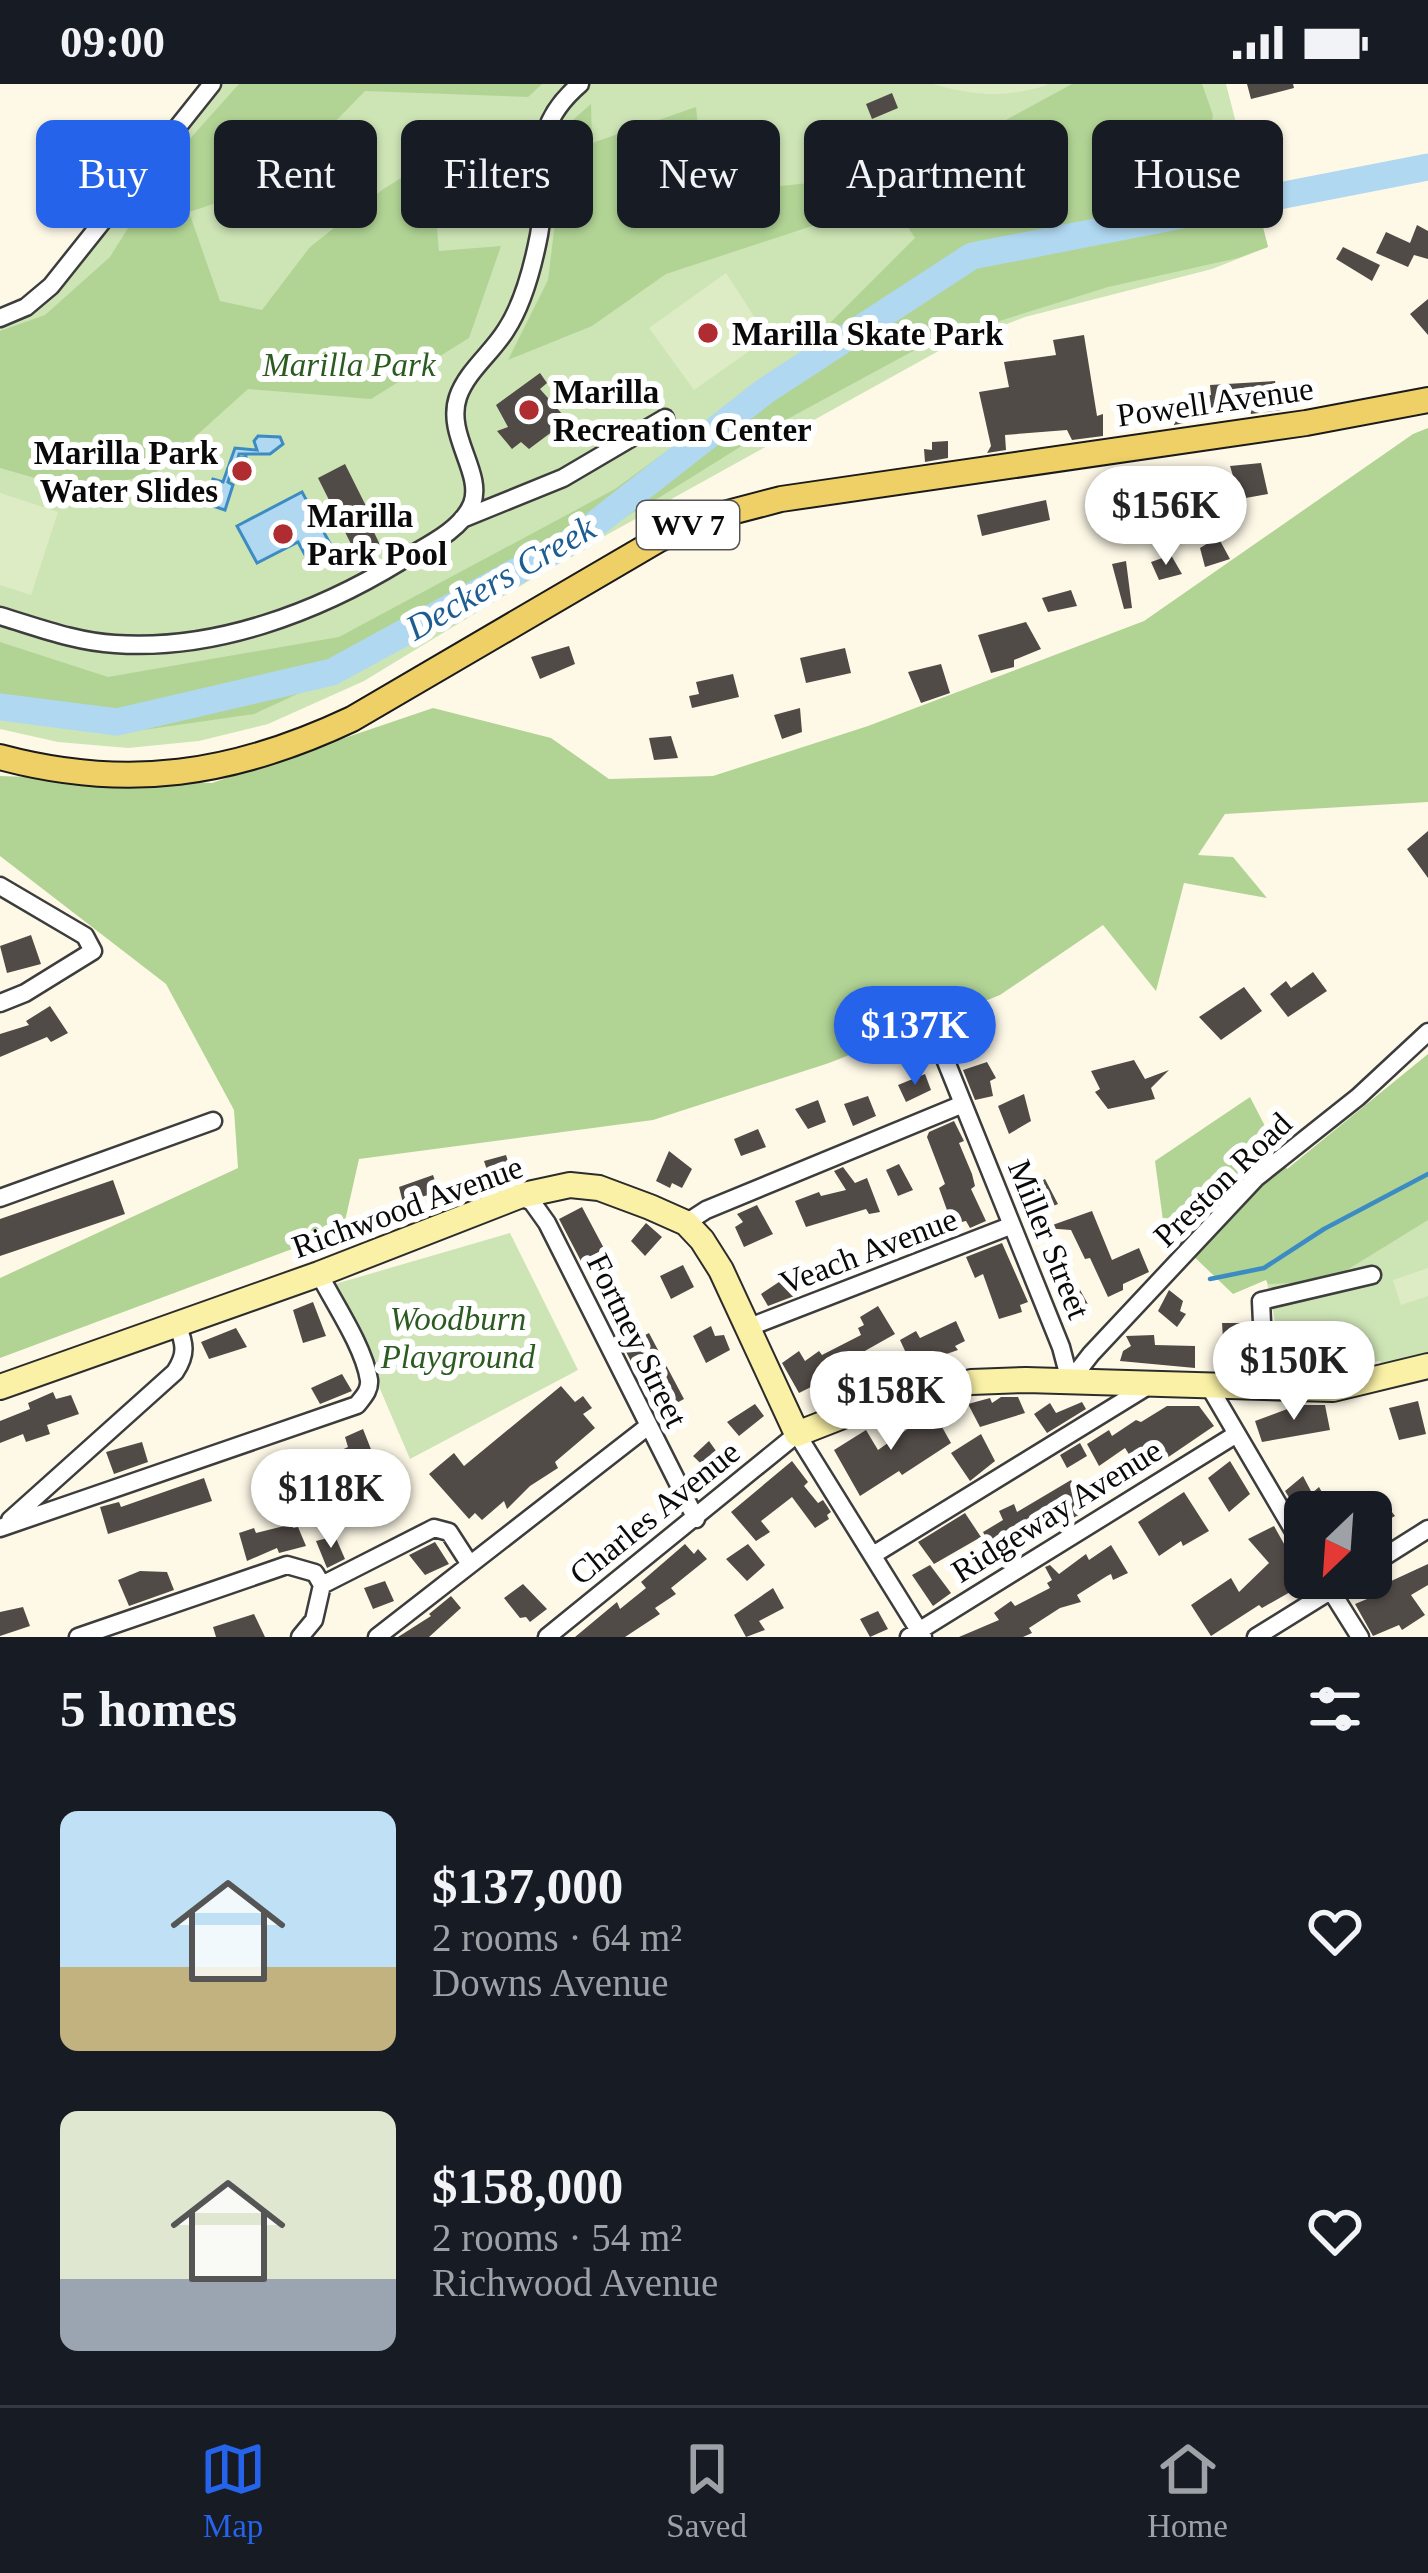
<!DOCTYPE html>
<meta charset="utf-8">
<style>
body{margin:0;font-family:Georgia,serif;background:#242831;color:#f1f3f6;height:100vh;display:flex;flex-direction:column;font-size:45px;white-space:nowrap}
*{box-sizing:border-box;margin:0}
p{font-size:39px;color:#9ea1a6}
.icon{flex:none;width:66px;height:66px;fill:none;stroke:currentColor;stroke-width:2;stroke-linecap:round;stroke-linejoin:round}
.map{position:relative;height:1553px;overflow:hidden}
.panel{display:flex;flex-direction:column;background:#171b24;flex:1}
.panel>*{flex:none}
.banner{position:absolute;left:36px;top:36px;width:1356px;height:108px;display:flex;gap:24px}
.needle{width:78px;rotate:205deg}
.buttons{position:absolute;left:1284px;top:1407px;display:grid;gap:24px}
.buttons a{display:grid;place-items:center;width:108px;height:108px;border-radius:18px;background:#171b24;box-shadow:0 3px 9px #0004;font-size:60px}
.price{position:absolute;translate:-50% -102px;padding:0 27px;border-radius:42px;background:#fff;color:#222;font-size:39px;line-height:78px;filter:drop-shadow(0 3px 6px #0008)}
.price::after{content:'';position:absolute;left:50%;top:72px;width:36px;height:27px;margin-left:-18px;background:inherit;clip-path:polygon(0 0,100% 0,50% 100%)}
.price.active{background:#2563eb;color:#fff}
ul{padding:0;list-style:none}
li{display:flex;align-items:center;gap:36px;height:300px;padding:0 60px}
li span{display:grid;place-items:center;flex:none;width:336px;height:240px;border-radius:18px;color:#555}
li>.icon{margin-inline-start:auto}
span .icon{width:144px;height:144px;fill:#fffc;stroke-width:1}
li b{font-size:51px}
h2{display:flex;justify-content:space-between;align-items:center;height:144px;padding:0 60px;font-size:51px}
.chip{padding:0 42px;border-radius:18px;background:#171b24;box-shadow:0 3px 9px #0004;font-size:42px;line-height:108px}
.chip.active{background:#2563eb;color:#fff}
.status{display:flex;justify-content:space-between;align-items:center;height:84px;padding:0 60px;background:#171b24;direction:ltr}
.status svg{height:33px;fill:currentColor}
.tabs{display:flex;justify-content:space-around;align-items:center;height:168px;border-top:3px solid #363941;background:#171b24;font-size:33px;color:#9ea1a6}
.tabs a{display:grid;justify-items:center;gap:6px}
.tabs .active{color:#2563eb}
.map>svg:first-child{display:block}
.green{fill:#cde4b5}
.forest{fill:#b1d495}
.pitch{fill:#deecc6}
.water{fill:#b0d8f1;stroke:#3c8cc3;stroke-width:3}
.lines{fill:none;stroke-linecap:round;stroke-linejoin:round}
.stream{stroke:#3c8cc3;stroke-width:4.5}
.river{stroke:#b0d8f1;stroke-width:27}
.building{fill:#514b47}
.street-casing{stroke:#3d3d3d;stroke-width:21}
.secondary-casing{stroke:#2c2c2c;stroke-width:28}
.primary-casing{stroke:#1b1b1b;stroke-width:28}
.street{stroke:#fff;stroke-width:16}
.secondary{stroke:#faf1a7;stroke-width:24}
.primary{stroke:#efd066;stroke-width:24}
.poi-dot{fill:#af2c31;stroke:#fff;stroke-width:4.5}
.labels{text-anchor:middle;stroke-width:12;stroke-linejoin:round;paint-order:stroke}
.shield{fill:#fff;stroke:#545454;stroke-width:3}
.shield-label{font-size:30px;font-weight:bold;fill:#0a0a0a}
.poi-label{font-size:33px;font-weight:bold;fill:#0a0a0a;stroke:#fff;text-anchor:start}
.park-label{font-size:33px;font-style:italic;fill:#2b5b20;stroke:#fff}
.street-label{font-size:33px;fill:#0a0a0a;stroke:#fff}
.water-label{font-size:36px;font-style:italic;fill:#1d5d91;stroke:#fff}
</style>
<div class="status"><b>09:00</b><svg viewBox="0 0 49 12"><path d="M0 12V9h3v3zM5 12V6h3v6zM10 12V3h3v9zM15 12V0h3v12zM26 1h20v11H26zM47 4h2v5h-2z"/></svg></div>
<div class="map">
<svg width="1428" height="1553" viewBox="0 0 1428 1553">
<rect width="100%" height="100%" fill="#fef9e7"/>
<path class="green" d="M212 0H1226L1268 163 1212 185 1025 233 944 264 583 464 364 597 268 640 199 657 128 664 58 658 0 645V234L26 223Z
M1428 1084V1273L1384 1288 1380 1277 1341 1282 1332 1248 1277 1247 1264 1184Z
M510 1149 578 1286 410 1375 335 1200Z"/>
<path class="forest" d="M239 0H542L528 13 365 7 321 52 287 96 189 128 220 217 262 226 310 163 382 106 431 75 439 167 501 162 469 254 371 315 248 305 156 388 84 408 0 384V247L45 231 110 173 170 77Z
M1072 0H1202L1213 31 1206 69 1220 97 1253 104 1268 163 1238 174 1108 203 926 260 769 345 660 413 395 565 254 630 122 649 0 629V558L108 593 339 553 615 405 799 270 915 154 894 122 818 140 666 190 592 242 508 276 548 196 567 41 591 20 592 59 696 23 705 110 809 99 905 38 1004 37Z
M1428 344V718L1225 730 1198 771 1233 773 1267 814 1184 799 1156 907 1103 841 1000 911 829 979 653 1036 359 1075 343 1146 0 1274V1194L238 1084 234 1026 166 900 0 772V692L212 699 433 624 551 654 609 695 713 692 868 642 1144 537 1413 350Z
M1428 970V1136L1329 1197 1268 1200 1266 1196 1233 1210 1164 1144 1155 1077 1250 1013 1287 1085Z"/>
<path class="pitch" d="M933 0H1047V1C1006 14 975 12 933 0Z
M726 189 768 254 694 306 649 244Z
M0 409 58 428 31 511 0 501Z
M1428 1184V1212L1401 1221 1393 1196Z"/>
<path class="water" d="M258 352 280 353 283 360 270 370H239L238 374 246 373 250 389 238 392 232 386 228 398 233 401 225 426 204 419 213 395 223 398 235 364 257 366 254 357Z
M302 408 334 467 310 480 298 458 257 479 237 442Z"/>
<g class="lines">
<path class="stream" d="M1210 1195 1264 1184 1324 1145 1428 1090"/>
<path class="river" d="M0 623 117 638 332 588 576 455 765 307 972 172 1428 83"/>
</g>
<path class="building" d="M1247 0H1293L1294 4 1251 15Z
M892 9 898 24 872 35 866 20Z
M1417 141 1428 147V175L1414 171 1408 183 1376 169 1386 148 1410 159Z
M1343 163 1380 181 1372 197 1336 175Z
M1428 215V251L1410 230Z
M1084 251 1097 332 1103 330V352L1072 356 1067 346 1005 351 1006 366 987 369 991 362 979 308 1009 303 1004 278 1056 271 1053 256Z
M540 289 547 299 540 305 563 331 554 335 557 344 529 365 521 358 512 365 497 347 508 343 496 321Z
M1275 297 1281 326 1251 330 1250 327 1174 341 1171 319 1211 311 1210 301Z
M948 357V374L925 378 924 365 932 366V358Z
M1261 379 1268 410 1240 415 1230 382Z
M345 380 377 444 373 446 380 461 367 468 361 455 351 460 318 394Z
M1165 402 1166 411 1160 412 1161 424 1138 427 1137 416 1130 417 1128 405Z
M1046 416 1050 436 982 452 977 431Z
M1218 453 1230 475 1205 483 1200 464Z
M1171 471 1182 490 1159 496 1151 478Z
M1126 477 1132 524 1124 525 1112 480Z
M1071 506 1077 522 1048 528 1042 514Z
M1026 538 1041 565 1014 576V583L991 589 978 551Z
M569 562 575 580 540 595 531 573Z
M845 564 851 589 806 599 800 574Z
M941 580 950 609 921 619 908 588Z
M733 590 739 613 692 624 689 612 699 610 696 598Z
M800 624 802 648 782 655 774 631Z
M671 652 678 674 654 676 649 654Z
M1428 747V794L1407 765Z
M31 851 41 880 7 889 0 862Z
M1313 888 1327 907 1288 933 1270 910 1286 897 1291 904Z
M1244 903 1262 927 1221 956 1199 933Z
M50 922 68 949 51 958 47 953 0 973V950L29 941 26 937Z
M1134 976 1145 995 1169 986 1151 1004 1155 1015 1108 1025 1095 1008 1100 1005 1091 987Z
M987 978 996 994 990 997 993 1012 975 1016 963 986Z
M925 990 931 1006 906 1018 898 1001Z
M1024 1010 1031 1037 1009 1050 998 1022Z
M868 1012 876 1032 853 1042 844 1020Z
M818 1016 826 1038 808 1045 795 1025Z
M954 1037 964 1057 959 1059 972 1090 975 1102 971 1105 986 1137 970 1144 966 1137 952 1140 939 1104 945 1100 927 1053 929 1048Z
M758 1045 766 1063 741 1072 734 1055Z
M669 1067 692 1085 682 1104 672 1099 670 1104 656 1097Z
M506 1071 514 1096 493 1104 484 1077Z
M899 1080 913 1106 898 1112 886 1086Z
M843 1083 855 1099 867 1094 880 1128 869 1130 866 1125 806 1143 795 1117 819 1108 821 1112 846 1106 834 1087Z
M433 1091 439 1108 421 1113 423 1122 406 1131 399 1103Z
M1045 1095 1058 1120 1025 1134 1014 1111Z
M113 1096 125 1130 0 1172V1135Z
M757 1121 773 1150 744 1163 735 1143 743 1138 737 1130Z
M582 1123 607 1170 583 1181 559 1135Z
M1092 1127 1112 1176 1139 1164 1149 1188 1123 1200V1206L1108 1213 1090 1174 1085 1175 1071 1146 1044 1144Z
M646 1139 662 1153 645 1172 631 1157Z
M1002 1159 1028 1218 1020 1221 1022 1228 999 1235 983 1190 975 1194 966 1173Z
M683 1181 694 1203 671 1215 660 1192Z
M1070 1188 1089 1222 1066 1227 1052 1196Z
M782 1196 784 1200 791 1197 797 1211 768 1222 761 1210Z
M1169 1206 1183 1217 1180 1227 1186 1230 1177 1243 1158 1227Z
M313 1218 326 1252 303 1259 293 1226Z
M878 1222 895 1250 863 1268 872 1285 854 1292 847 1277 813 1292 815 1301 799 1309 782 1279 799 1267 805 1277 819 1267 822 1271 861 1251 858 1244 864 1241 860 1233Z
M956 1237 965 1257 955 1262 958 1266 912 1282 900 1256 916 1247 920 1254Z
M1222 1239H1249L1251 1286 1225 1285Z
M711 1242 715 1252 724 1251 730 1266 706 1279 693 1252Z
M236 1244 247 1263 209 1275 201 1258Z
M649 1249 684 1315 658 1329 623 1262Z
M1154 1251 1155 1261 1195 1262V1284L1120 1277 1123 1267 1131 1262 1126 1252Z
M342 1290 352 1307 320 1320 311 1304Z
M561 1302 575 1318 583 1312 592 1324 583 1330 595 1344 555 1378 558 1384 530 1402 507 1425 504 1417 482 1436 475 1429 469 1435 429 1390 454 1369 464 1382Z
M53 1308 56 1315 71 1311 79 1330 47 1341 50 1350 26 1358 23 1350 0 1359V1337L30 1325 28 1319Z
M1001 1313H1018L1025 1329 980 1343 968 1320 990 1314 992 1319Z
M1418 1317 1426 1350 1399 1356 1389 1324Z
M1082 1318 1086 1325 1047 1349 1034 1330 1050 1319 1056 1329Z
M755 1320 764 1332 739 1352 727 1338Z
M1298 1321H1325L1330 1346 1262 1358 1255 1337Z
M1167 1322H1199L1214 1342 1142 1391 1125 1364 1099 1382 1087 1360 1109 1346 1112 1352 1136 1336 1141 1338Z
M933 1327 951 1359 902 1391 899 1387 860 1412 834 1366 866 1346 878 1366Z
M363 1345 376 1378 339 1388 333 1370 348 1363 345 1353Z
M981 1350 995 1377 970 1397 951 1369Z
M709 1357 729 1385 717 1395 693 1372Z
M142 1358 148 1378 114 1390 106 1368Z
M1080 1359 1087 1372 1067 1384 1060 1371Z
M792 1377 808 1398 804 1402 818 1419 823 1416 831 1428 827 1431 829 1435 815 1444 792 1413 761 1437 770 1448 756 1457 731 1428Z
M1230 1377 1250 1410 1229 1428 1208 1394Z
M1303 1392 1312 1409 1319 1403 1327 1417 1305 1428 1302 1434 1285 1407Z
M204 1394 212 1417 108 1450 100 1423 119 1418 121 1423Z
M1071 1396 1090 1425 997 1474 983 1448 1003 1436 999 1427 1014 1420 1017 1428Z
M1184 1408 1209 1447 1183 1462 1181 1457 1159 1472 1138 1438Z
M1381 1414 1395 1432 1371 1445V1420Z
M965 1429 981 1453 934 1480 918 1458Z
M292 1440 293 1444 298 1443 306 1462 279 1469 277 1464 247 1477 239 1449 254 1444 256 1449Z
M1274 1442 1306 1499 1262 1524 1259 1521 1211 1552 1191 1521 1231 1494 1239 1508 1269 1479 1248 1455Z
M335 1452 345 1475 327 1484 316 1457Z
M435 1458 449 1480 425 1491 409 1471Z
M685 1460 694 1470 698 1465 707 1475 671 1504 676 1510 655 1524 660 1530 625 1553H575L617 1518 620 1525 646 1504 641 1498Z
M748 1460 765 1481 747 1497 726 1475Z
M1111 1461 1128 1489 1113 1496 1111 1490 1107 1492 1077 1511 1081 1518 1060 1524 1029 1544 1032 1549 1023 1553H959L999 1536 994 1529 1011 1517 1015 1522 1050 1504 1047 1499 1052 1496 1045 1483 1050 1481 1059 1490 1086 1470 1089 1476Z
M1428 1480V1501L1411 1511 1425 1531 1402 1546 1399 1541 1373 1552 1355 1520 1379 1510 1376 1504Z
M930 1481 951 1509 933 1522 912 1491Z
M140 1487 167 1488 174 1506 129 1522 118 1496Z
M385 1497 394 1517 373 1525 364 1504Z
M523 1500 547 1525 530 1538 526 1533 520 1534 504 1514Z
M773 1504 784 1524 759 1537 765 1546 746 1553 734 1531Z
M451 1512 461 1524 429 1553H398L431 1532 429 1530Z
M23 1523 30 1542 0 1552V1528Z
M878 1527 888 1545 870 1553 860 1535Z
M254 1530 265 1553H216L213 1543Z"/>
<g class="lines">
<g class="street-casing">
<path id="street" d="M0 234 26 223 51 202 212 0
M462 435 563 394 665 334
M0 532C37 543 76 558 115 560 215 567 318 528 401 477 424 463 461 447 472 420 484 389 445 351 458 313 467 287 492 269 506 246 523 220 533 182 539 151 551 87 522 50 580 0
M0 802 85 852 93 867 25 909 0 919
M943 970 1061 1263 1070 1297
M520 1112 532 1118 547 1139 696 1435
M0 1114 213 1037
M686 1139 706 1126 963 1020
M747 1244 1010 1142
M1070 1297 1091 1270 1256 1094 1358 1013 1428 948
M1210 1304 1305 1466
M1265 1305 1261 1217 1372 1191
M10 1436 175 1288C187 1270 185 1260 177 1240
M0 1444 357 1321C363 1313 370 1307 369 1296 364 1263 334 1219 319 1190
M873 1471 1148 1302
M1371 1481 1428 1445
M1323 1494 1360 1553
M322 1501 434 1444 449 1448 469 1479
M78 1553 287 1481 315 1489 322 1501 314 1536 300 1553
M377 1553 647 1343
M547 1553 797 1350 923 1553
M909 1553 1235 1351
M1256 1553 1351 1494"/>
</g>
<g class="secondary-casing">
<path id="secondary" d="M0 1303 319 1190 519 1112 570 1101 599 1104 650 1123 686 1139 702 1156 721 1186 797 1350 848 1330 971 1298 1026 1296 1333 1305 1428 1282"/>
</g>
<g class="primary-casing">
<path id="primary" d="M0 673C127 707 233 691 352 635L658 456 697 437 781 415 1306 339 1428 316"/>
</g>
<use href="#street" class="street"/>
<use href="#secondary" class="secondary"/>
<use href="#primary" class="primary"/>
</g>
<g class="poi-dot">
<circle cx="708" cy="249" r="12"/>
<circle cx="529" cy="326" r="12"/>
<circle cx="242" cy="387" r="12"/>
<circle cx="283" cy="450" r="12"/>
</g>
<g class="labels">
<rect class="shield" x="637" y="417" width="102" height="48" rx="9"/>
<g class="shield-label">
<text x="688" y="451">WV 7</text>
</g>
<g class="poi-label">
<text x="732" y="261">Marilla Skate Park</text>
<text x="553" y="319">Marilla<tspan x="553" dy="38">Recreation Center</tspan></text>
<text x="218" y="380" text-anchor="end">Marilla Park<tspan x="218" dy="38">Water Slides</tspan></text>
<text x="307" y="443">Marilla<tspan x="307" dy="38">Park Pool</tspan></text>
</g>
<g class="park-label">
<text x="349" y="292">Marilla Park</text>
<text x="458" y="1246">Woodburn<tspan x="458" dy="38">Playground</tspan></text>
</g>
<g class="street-label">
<text transform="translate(1215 317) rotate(-8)" y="12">Powell Avenue</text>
<text transform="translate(1222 1095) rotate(-44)" y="12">Preston Road</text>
<text transform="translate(407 1122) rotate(-20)" y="12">Richwood Avenue</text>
<text transform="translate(1050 1155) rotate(68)" y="12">Miller Street</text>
<text transform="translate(868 1166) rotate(-21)" y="12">Veach Avenue</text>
<text transform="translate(638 1256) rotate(64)" y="12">Fortney Street</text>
<text transform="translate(1056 1426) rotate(-32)" y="12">Ridgeway Avenue</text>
<text transform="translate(654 1428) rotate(-39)" y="12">Charles Avenue</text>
</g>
<g class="water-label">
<text transform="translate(500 493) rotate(-30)" y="13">Deckers Creek</text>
</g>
</g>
</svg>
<div class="buttons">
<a><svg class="needle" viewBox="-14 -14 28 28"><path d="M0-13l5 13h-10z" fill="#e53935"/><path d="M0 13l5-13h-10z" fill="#9ea1a6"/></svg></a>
</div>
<b class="price" style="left:1166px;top:484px">$156K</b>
<b class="price active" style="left:915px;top:1004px">$137K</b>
<b class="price" style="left:1294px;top:1339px">$150K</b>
<b class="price" style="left:891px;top:1369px">$158K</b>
<b class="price" style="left:331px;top:1467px">$118K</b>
<div class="banner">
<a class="chip active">Buy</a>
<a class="chip">Rent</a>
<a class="chip">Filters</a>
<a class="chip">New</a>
<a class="chip">Apartment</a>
<a class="chip">House</a>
</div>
</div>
<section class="panel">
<h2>5 homes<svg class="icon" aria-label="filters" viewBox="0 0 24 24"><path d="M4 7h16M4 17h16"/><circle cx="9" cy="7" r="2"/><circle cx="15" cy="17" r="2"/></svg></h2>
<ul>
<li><span style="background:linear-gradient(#bfe0f5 65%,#c2b280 0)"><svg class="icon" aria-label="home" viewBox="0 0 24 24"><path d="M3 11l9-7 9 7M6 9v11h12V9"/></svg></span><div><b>$137,000</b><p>2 rooms · 64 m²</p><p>Downs Avenue</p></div><svg class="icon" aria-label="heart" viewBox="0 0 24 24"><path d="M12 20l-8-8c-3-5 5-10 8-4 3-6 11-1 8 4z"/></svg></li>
<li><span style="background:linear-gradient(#dfe7d0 70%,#9aa5b1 0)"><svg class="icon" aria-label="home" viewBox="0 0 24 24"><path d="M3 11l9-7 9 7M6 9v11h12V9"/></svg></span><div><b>$158,000</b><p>2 rooms · 54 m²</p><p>Richwood Avenue</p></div><svg class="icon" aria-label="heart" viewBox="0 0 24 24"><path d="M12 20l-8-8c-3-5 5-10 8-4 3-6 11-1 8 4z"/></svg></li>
</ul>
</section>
<nav class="tabs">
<a class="active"><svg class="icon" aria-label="map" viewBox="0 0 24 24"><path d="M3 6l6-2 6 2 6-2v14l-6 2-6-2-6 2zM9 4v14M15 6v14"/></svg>Map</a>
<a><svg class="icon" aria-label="saved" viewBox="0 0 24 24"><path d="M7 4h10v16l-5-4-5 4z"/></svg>Saved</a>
<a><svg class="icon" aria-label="home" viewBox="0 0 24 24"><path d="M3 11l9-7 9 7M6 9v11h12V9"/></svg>Home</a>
</nav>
